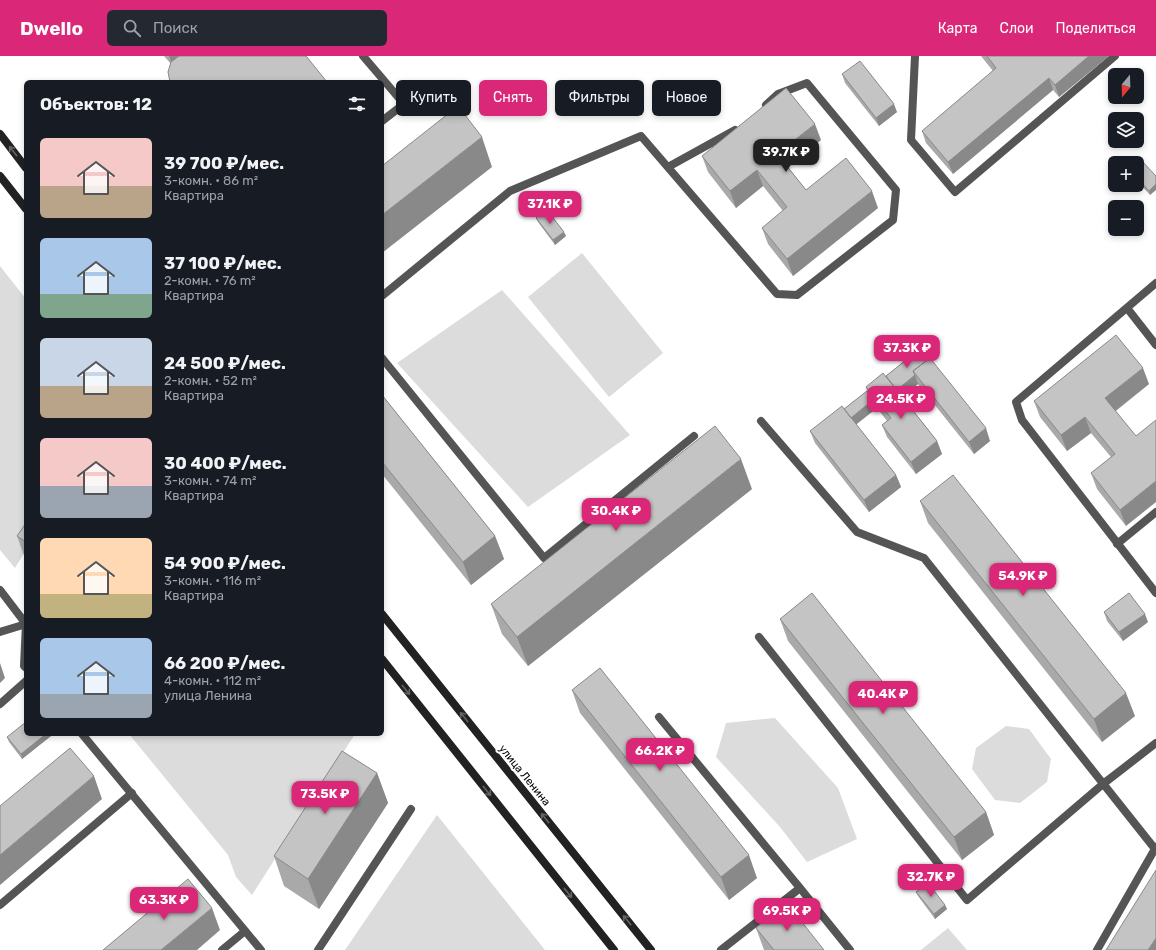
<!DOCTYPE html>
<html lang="ru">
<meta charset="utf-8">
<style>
body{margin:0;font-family:Rubik,sans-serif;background:#242831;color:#f1f3f6;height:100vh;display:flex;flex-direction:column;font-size:15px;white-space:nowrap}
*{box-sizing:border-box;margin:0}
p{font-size:13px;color:#9ea1a6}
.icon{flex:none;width:22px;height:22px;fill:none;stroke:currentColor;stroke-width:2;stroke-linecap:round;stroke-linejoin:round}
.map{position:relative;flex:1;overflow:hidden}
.sheet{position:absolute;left:24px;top:24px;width:360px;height:656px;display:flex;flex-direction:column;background:#171b24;border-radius:6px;box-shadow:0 2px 6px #0003}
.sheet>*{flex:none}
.hud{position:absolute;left:396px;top:24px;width:380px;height:36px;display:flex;gap:8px}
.needle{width:26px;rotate:199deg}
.fabs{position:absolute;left:1108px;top:12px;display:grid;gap:8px}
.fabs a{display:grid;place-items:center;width:36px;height:36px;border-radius:6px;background:#171b24;box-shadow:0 2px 6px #0003;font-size:20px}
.price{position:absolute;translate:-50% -34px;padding:0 9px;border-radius:8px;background:#db2777;color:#fff;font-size:13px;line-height:26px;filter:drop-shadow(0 1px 2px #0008)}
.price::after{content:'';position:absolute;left:50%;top:24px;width:12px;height:9px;margin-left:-6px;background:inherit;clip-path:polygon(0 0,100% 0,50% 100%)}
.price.on{background:#222;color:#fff}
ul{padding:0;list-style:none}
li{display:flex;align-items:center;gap:12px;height:100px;padding:0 16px}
li span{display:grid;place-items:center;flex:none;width:112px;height:80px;border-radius:6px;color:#555}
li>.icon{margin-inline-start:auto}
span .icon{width:48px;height:48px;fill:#fffc;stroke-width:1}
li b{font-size:17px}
h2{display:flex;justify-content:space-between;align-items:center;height:48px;padding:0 16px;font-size:17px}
.tag{padding:0 14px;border-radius:6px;background:#171b24;box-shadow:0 2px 6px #0003;font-size:14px;line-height:36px}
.tag.on{background:#db2777;color:#fff}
header{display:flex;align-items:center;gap:24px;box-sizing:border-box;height:56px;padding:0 20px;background:#db2777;color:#fff}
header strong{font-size:19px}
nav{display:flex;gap:22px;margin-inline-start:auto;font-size:14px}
.search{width:280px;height:36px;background:#242831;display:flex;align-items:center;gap:10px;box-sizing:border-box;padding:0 14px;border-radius:6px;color:#9ea1a6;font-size:15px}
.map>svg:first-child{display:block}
.green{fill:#dcdcdc}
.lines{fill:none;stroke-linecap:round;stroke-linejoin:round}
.lane{stroke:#555;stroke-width:8}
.street{stroke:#555;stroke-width:8}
.secondary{stroke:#222;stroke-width:8}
.wall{fill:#a9a9a9}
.shaded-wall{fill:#898989}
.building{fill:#c4c4c4;stroke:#898989}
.oneway{stroke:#646464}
.labels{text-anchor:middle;stroke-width:4;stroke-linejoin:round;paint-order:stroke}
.street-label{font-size:11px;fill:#000;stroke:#fff}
</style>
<header>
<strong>Dwello</strong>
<div class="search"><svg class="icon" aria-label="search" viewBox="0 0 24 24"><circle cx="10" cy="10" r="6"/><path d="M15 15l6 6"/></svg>Поиск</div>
<nav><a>Карта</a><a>Слои</a><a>Поделиться</a></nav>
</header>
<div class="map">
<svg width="1156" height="894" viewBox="0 0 1156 894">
<rect width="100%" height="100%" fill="#fff"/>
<path class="green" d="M582 197 663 297 609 341 528 241Z
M0 210 26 243V494L15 512 0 494Z
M502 234 630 379 528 451 397 307Z
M775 662 838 732 857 783 807 806 780 771 716 701 726 667Z
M1006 670 1029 673 1051 703 1047 726 1020 747 995 744 972 713 976 692Z
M129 678H355L252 839 236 821 228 799Z
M437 759 545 894H345Z
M948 872 967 894H921Z"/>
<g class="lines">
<path class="lane" d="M363 0 404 48 382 65
M915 0 911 84 955 136 1115 0
M668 111 735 74
M1156 227 1016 346 1022 364 1156 537
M382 240 510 135 641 80 777 238 797 239 893 164 896 134 807 27 778 38 766 49
M1127 252 1156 289
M382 302 544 502 694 380
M761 365 857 476 924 502 1155 793
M1117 488 1156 456
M0 576 26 568
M759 581 967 844 1103 728 1156 687
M0 648 26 625
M659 661 800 832 850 894
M0 849 132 737
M222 894 245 875
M318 894 411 753
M721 894 800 832
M1097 894 1156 791"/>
<path class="street" d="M0 534 26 568 24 610 26 612
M82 678 261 894"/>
<path class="secondary" d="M0 78 26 112
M0 120 26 153
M382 558 651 894
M382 603 614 894"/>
</g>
<path class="wall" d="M164 0H306L171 8Z
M981 0H1109L1059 41 1053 34 953 118 926 87 922 75 993 15Z
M842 18 897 56 879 70 845 27Z
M821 84 788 111 806 134 878 152 793 220 768 188 762 172 783 155 763 130 736 152 708 116 702 100Z
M1137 108 1156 120 1150 139 1137 125Z
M536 162 566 180 555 189 538 166Z
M921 292 990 385 974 398 918 328 902 340 937 385 942 398 916 418 887 381 882 369 887 365 877 352 856 368 896 419 901 431 869 456 815 387 810 375 844 353 867 335 866 331 886 320Z
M1149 328 1116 355 1126 470 1097 433 1091 417 1111 401 1091 377 1067 395 1040 361 1034 345Z
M382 339 495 480 504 503 471 529 382 418Z
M752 433 528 610 502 578 491 548Z
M920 445 1135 660 1102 686 928 467Z
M26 467V505L17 480Z
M1104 556 1148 566 1123 585 1107 565Z
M780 563 986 756 994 779 962 804 788 585Z
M572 634 757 822 729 844 580 657Z
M26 678H51V680L22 703 9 686 7 681Z
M377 717 388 747 319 853 284 830 274 800Z
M916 836 945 849 947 853 935 863 918 840Z
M756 872 824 894H764Z"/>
<path class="shaded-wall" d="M169 0H186L173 11Z
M1089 0H1109L1059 41 1055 29Z
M1049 22 1053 34 953 118 948 106Z
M894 48 897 56 879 70 876 62Z
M815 68 821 84 783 114 777 98Z
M482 81 492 111 382 197V159Z
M757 114 763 130 736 152 730 135Z
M1156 128V134L1150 139 1149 135Z
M872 135 878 152 793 220 787 203Z
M564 176 566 180 555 189 553 184Z
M1143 312 1149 328 1111 358 1105 342Z
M915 319 918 328 898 343 895 334Z
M874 343 877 352 853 371 850 363Z
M1085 361 1091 377 1067 395 1061 379Z
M986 372 990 385 974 398 969 386Z
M937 385 942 398 916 418 911 406Z
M741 403 752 433 528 610 517 581Z
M896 419 901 431 869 456 864 444Z
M1156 425V446L1126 470 1120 454Z
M495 480 504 503 471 529 463 506Z
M1145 558 1148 566 1123 585 1119 576Z
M0 607 5 622 0 627Z
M1126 637 1135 660 1102 686 1094 663Z
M46 678H51V680L22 703 21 698Z
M377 717 388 747 319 853 308 823Z
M94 720 102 743 0 829V799Z
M986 756 994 779 962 804 954 781Z
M749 799 757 822 729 844 721 821Z
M945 849 947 853 935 863 934 858Z
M212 852 220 874 197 894H161Z
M1156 882V894H1148Z"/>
<path class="building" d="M179 0H306L327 26H170L168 16 171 6Z
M987 0H1089L1055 29 1049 22 948 106 922 75 996 12Z
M860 5 894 48 876 62 842 18Z
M786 32 815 68 777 98 806 134 846 102 872 135 787 203 762 172 787 151 757 114 730 135 702 100Z
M458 50 482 81 382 159V110Z
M1141 104 1156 120V128L1149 135 1137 122V108Z
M547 154 564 176 553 184 536 162Z
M1116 279 1143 312 1105 342 1136 380 1156 364V425L1120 454 1091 417 1115 398 1085 361 1061 379 1034 345Z
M921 292 929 303 913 315 915 319 897 334 886 320Z
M930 302 986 372 969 386 913 315Z
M883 317 937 385 911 406 882 369 891 362 866 331Z
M867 335 874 343 851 362 844 353Z
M382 339 495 480 463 506 382 406Z
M842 350 896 419 864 444 810 375Z
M715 370 741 403 517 581 491 548Z
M953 419 1126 637 1094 663 920 445Z
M26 467V486L17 480Z
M812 537 986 756 954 781 780 563Z
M1129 537 1145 558 1119 576 1104 556Z
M600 612 749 799 721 821 572 634Z
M26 666V678H46L21 698 7 681Z
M70 692 94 720 0 799V750Z
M342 695 377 717 308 823 274 800Z
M1156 814V882L1148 894H1106Z
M188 823 212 852 161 894H103Z
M928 827 945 849 934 858 916 836Z
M786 846 824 894H774L756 872Z"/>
<defs><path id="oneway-shaft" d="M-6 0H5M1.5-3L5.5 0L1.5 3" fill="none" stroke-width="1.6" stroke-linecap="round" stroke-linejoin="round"/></defs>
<g class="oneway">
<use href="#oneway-shaft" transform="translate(13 95) rotate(-128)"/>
<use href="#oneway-shaft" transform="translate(406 634) rotate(51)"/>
<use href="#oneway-shaft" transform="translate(464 661) rotate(-129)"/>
<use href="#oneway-shaft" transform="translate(487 735) rotate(51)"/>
<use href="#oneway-shaft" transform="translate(545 762) rotate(-129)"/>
<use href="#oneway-shaft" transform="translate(568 837) rotate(51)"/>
<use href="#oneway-shaft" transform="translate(627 864) rotate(-129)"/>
</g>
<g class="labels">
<g class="street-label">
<text transform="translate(525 719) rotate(51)" y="4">улица Ленина</text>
</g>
</g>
</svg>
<div class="fabs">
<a><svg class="needle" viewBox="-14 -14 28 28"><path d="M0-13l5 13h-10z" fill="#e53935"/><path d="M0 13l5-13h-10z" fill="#9ea1a6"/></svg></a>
<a><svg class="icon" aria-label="layers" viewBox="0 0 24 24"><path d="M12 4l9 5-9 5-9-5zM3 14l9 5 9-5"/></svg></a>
<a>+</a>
<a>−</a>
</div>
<b class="price on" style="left:786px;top:117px">39.7K ₽</b>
<b class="price" style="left:550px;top:169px">37.1K ₽</b>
<b class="price" style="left:907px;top:313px">37.3K ₽</b>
<b class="price" style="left:901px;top:364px">24.5K ₽</b>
<b class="price" style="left:616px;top:476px">30.4K ₽</b>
<b class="price" style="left:1023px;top:541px">54.9K ₽</b>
<b class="price" style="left:883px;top:659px">40.4K ₽</b>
<b class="price" style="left:660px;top:716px">66.2K ₽</b>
<b class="price" style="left:325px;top:759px">73.5K ₽</b>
<b class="price" style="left:931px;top:842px">32.7K ₽</b>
<b class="price" style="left:164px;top:865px">63.3K ₽</b>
<b class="price" style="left:787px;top:876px">69.5K ₽</b>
<div class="hud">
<a class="tag">Купить</a>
<a class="tag on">Снять</a>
<a class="tag">Фильтры</a>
<a class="tag">Новое</a>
</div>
<section class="sheet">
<h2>Объектов: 12<svg class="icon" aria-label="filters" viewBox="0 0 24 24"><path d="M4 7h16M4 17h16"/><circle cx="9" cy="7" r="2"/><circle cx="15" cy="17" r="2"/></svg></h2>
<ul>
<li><span style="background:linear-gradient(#f6c9c9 60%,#b9a48a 0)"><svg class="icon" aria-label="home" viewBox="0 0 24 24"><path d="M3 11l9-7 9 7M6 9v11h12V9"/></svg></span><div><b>39 700 ₽/мес.</b><p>3-комн. · 86 m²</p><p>Квартира</p></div></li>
<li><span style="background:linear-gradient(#a9c7e8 70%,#7fa58c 0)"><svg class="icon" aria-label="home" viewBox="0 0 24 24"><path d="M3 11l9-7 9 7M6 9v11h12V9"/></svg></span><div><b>37 100 ₽/мес.</b><p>2-комн. · 76 m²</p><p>Квартира</p></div></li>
<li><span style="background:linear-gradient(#c9d6e8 60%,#b9a48a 0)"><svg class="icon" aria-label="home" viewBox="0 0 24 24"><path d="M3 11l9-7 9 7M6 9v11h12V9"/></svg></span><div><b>24 500 ₽/мес.</b><p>2-комн. · 52 m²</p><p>Квартира</p></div></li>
<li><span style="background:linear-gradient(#f6c9c9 60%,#9aa5b1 0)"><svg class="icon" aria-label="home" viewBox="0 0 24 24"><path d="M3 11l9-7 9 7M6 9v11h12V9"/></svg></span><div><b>30 400 ₽/мес.</b><p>3-комн. · 74 m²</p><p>Квартира</p></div></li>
<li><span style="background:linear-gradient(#ffd9b3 70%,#c2b280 0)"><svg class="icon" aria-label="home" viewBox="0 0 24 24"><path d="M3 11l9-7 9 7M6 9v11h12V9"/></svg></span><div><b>54 900 ₽/мес.</b><p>3-комн. · 116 m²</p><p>Квартира</p></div></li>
<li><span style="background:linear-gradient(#a9c7e8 70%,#9aa5b1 0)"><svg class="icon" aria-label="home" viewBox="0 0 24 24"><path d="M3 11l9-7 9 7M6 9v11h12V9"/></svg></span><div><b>66 200 ₽/мес.</b><p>4-комн. · 112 m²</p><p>улица Ленина</p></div></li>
</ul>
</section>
</div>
